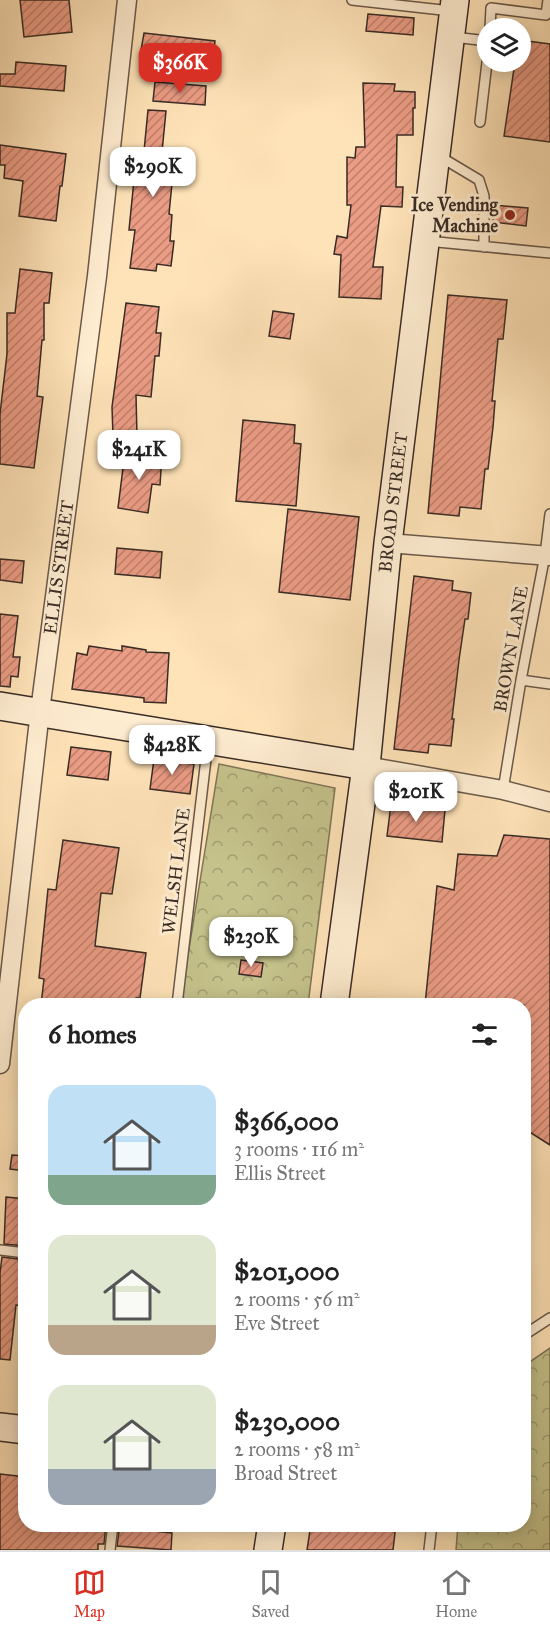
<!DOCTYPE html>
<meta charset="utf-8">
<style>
body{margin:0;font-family:"IM FELL Great Primer",serif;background:#f6f6f6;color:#222;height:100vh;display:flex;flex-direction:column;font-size:22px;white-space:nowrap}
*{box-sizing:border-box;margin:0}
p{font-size:20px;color:#767676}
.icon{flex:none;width:33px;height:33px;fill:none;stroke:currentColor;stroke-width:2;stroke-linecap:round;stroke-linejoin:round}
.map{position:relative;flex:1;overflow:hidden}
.side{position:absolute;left:18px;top:998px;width:513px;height:534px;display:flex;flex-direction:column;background:#fff;border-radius:24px;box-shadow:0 3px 15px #0003}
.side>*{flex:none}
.buttons{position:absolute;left:477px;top:18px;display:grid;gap:12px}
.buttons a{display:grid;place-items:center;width:54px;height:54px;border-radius:50%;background:#fff;box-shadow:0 3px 15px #0003;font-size:30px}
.price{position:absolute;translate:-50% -51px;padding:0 14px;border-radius:12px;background:#fff;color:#222;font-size:20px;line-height:39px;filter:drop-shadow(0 2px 3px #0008)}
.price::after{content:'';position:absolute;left:50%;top:36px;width:18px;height:14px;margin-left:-9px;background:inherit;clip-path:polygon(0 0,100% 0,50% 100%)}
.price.active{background:#d93025;color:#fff}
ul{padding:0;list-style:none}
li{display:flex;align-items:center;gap:18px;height:150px;padding:0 30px}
li span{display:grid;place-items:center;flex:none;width:168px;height:120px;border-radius:18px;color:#555}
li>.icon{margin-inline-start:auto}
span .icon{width:72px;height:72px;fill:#fffc;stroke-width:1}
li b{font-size:26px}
h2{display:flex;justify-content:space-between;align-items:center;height:72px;padding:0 30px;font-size:26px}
.dock{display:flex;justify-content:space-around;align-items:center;height:84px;border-top:2px solid #e0e0e0;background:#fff;font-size:16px;color:#767676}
.dock a{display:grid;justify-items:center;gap:3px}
.dock .active{color:#d93025}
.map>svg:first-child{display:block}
.park{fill:url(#park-crowns);stroke:#7f7658;stroke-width:1.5}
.building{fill:url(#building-hatch);stroke:#392b25;stroke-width:1.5}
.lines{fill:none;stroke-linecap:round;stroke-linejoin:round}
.lane-casing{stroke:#6a594a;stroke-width:12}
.street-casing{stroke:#6a594a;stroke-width:21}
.secondary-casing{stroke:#392b25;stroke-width:30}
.lane{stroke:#ffedd1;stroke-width:9}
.street{stroke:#ffedd1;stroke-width:18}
.secondary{stroke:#ffedd1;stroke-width:27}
.poi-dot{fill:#8f2418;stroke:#ffedd1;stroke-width:2}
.labels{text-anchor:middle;stroke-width:6;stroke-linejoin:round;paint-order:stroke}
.poi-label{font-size:18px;font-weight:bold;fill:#392b25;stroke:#ffedd1;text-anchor:end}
.street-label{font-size:18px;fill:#392b25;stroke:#ffedd1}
</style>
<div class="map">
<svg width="550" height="1550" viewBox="0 0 550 1550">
<defs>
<pattern id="park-crowns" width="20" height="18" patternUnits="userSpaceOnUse" patternTransform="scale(1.5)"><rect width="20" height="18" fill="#c5c28b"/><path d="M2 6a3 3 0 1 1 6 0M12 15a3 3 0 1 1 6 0" fill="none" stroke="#a19e71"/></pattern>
<pattern id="building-hatch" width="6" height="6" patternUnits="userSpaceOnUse" patternTransform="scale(1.5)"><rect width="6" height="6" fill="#eb9c84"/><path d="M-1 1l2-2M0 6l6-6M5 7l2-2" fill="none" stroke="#bf7f6c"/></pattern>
</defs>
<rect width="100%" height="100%" fill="#ffe3b8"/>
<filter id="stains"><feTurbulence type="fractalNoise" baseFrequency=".00333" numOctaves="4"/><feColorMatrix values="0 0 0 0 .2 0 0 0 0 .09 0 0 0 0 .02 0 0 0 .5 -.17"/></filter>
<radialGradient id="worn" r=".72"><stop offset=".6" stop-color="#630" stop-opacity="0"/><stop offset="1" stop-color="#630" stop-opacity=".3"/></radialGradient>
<path class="park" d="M219 764 335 788 308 1005H232L181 998Z
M550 1348V1550H456L458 1525 456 1524H524V1366Z"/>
<path class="building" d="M20 0H69L72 32 24 37Z
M368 14 414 18 413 35 366 31Z
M144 33 215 41 213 59 141 50Z
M520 40 550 44V142L504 136 515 62H520Z
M16 62 66 66 64 91 0 86V74H15Z
M155 82 206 86 205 105 153 101Z
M363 83 395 84 394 91 415 92V108H413V135H397L396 187H403L402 207 381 206 373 267H383L381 299 339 297 341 255 334 254 337 236 347 238 351 205H347V157L355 158 356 147H365Z
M148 110 166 111 162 152 181 154 180 173H173L169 214 172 215 170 241H174L171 266 157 264 156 271 130 268 135 230H129L137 150 144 151Z
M0 145 66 154 62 186H60L56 221 19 216 23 181 4 178 5 165H0Z
M494 205 528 208 526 226 493 222Z
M20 269 52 273 49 303H44V340H42L37 396 43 397 34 468 0 464V414L7 354V313H15Z
M448 295 507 300 503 339H498L492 401H495L493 427 488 469H485L481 509 460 507 459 516 428 513Z
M126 303 159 307 156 333H161L159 356H155L151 397 136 395 137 436H113L112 407Z
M273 311 294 314 290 339 269 336Z
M243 420 295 425 294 443 301 444 296 506 236 501Z
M125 452 162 455 160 485 152 484 148 513 118 508Z
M288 509 359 517 350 600 279 592Z
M117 548 162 552 160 578 115 574Z
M0 559 24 561 22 583 0 580Z
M414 576 453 581 452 590 471 593 468 619H465L459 660 452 719H454L451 746 429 744 428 753 394 749Z
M0 614 18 616 13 657H20L18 677 11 676 10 687 0 686Z
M89 646 122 651V646L146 650V652L169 653 166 703 144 702V698L72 689 77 653 87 655Z
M71 747 111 752 108 780 67 775Z
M154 759 194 764 190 794 150 789Z
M391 804 445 810 442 842 387 836Z
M504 835 550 839V1145L528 1131 525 1082 524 1083V1005H425L437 886 454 890 458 854 497 856Z
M63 840 119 848 112 894 101 893 95 946 146 953 140 998H136L135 1005H41L44 979 39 978 48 889 56 890Z
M241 960 263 963 261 977 239 974Z
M12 1155 26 1156V1171L10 1169Z
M6 1197 26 1199V1246L4 1244Z
M2 1257 26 1260V1306L16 1305 10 1360 0 1359V1273Z
M0 1474 26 1477V1524H106L104 1544H98V1550H0Z
M120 1524H146L145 1530 172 1533 171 1550 117 1546Z
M311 1524H396L393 1550H307Z"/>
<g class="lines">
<g class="lane-casing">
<path id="lane" d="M352 0 451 11
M490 28 491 8 546 15 548 0
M453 37 488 41
M480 122 488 54
M439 156 479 180 484 196V247
M427 241 550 253
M521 680 550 684
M503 790 521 680 545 555 550 514
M177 1005 208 742
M0 1250 26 1253
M524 1335 550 1318
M110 1550 113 1524
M429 1550 432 1524"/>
</g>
<g class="street-casing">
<g id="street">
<path d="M388 543 550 556"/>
<path d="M366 766 503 790 550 802"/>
<path id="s1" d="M0 1064 40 711 97 276 127 0"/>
</g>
</g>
<g class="secondary-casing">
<g id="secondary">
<path d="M0 706 366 766"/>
<path id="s2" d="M334 1005 366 766 388 543 455 0"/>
<path d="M0 1427 26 1430"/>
<path d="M268 1550 272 1524"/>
</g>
</g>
<use href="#lane" class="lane"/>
<use href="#street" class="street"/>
<use href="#secondary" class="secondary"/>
</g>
<circle class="poi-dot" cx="510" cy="215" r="6"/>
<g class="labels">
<g class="poi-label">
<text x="498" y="211">Ice Vending<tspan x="498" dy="21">Machine</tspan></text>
</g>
<g class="street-label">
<text dy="6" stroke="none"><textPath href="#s2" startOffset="506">BROAD STREET</textPath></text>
<text dy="6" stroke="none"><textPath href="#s1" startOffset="500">ELLIS STREET</textPath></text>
<text transform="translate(511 649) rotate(-80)" y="6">BROWN LANE</text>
<text transform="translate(176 871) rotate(-83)" y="6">WELSH LANE</text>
</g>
</g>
<rect width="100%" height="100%" filter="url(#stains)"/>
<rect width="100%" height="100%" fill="url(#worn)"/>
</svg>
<div class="buttons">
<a><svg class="icon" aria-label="layers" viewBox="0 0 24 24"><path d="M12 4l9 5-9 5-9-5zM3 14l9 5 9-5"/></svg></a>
</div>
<b class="price active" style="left:180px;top:94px">$366K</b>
<b class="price" style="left:153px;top:198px">$290K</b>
<b class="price" style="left:139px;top:481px">$241K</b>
<b class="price" style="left:172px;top:776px">$428K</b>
<b class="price" style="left:416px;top:823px">$201K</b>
<b class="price" style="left:251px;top:968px">$230K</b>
<section class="side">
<h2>6 homes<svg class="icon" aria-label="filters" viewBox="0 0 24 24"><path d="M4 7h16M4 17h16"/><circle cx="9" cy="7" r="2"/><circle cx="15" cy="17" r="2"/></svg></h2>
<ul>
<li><span style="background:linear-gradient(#bfe0f5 75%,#7fa58c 0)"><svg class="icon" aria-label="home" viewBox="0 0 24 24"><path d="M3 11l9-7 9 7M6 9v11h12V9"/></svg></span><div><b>$366,000</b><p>3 rooms · 116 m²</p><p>Ellis Street</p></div></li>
<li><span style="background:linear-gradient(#dfe7d0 75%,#b9a48a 0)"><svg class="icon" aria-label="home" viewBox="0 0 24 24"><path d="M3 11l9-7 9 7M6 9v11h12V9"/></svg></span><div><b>$201,000</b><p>2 rooms · 56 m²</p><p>Eve Street</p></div></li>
<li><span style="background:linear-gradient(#dfe7d0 70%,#9aa5b1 0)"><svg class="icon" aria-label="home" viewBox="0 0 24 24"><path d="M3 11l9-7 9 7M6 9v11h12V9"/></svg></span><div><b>$230,000</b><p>2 rooms · 58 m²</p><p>Broad Street</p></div></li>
</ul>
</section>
</div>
<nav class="dock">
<a class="active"><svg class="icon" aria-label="map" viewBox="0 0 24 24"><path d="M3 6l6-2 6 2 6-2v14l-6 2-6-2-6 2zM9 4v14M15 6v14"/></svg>Map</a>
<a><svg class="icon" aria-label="saved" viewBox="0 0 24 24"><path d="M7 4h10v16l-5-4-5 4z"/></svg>Saved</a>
<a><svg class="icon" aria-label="home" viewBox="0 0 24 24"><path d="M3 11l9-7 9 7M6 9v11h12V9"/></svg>Home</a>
</nav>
